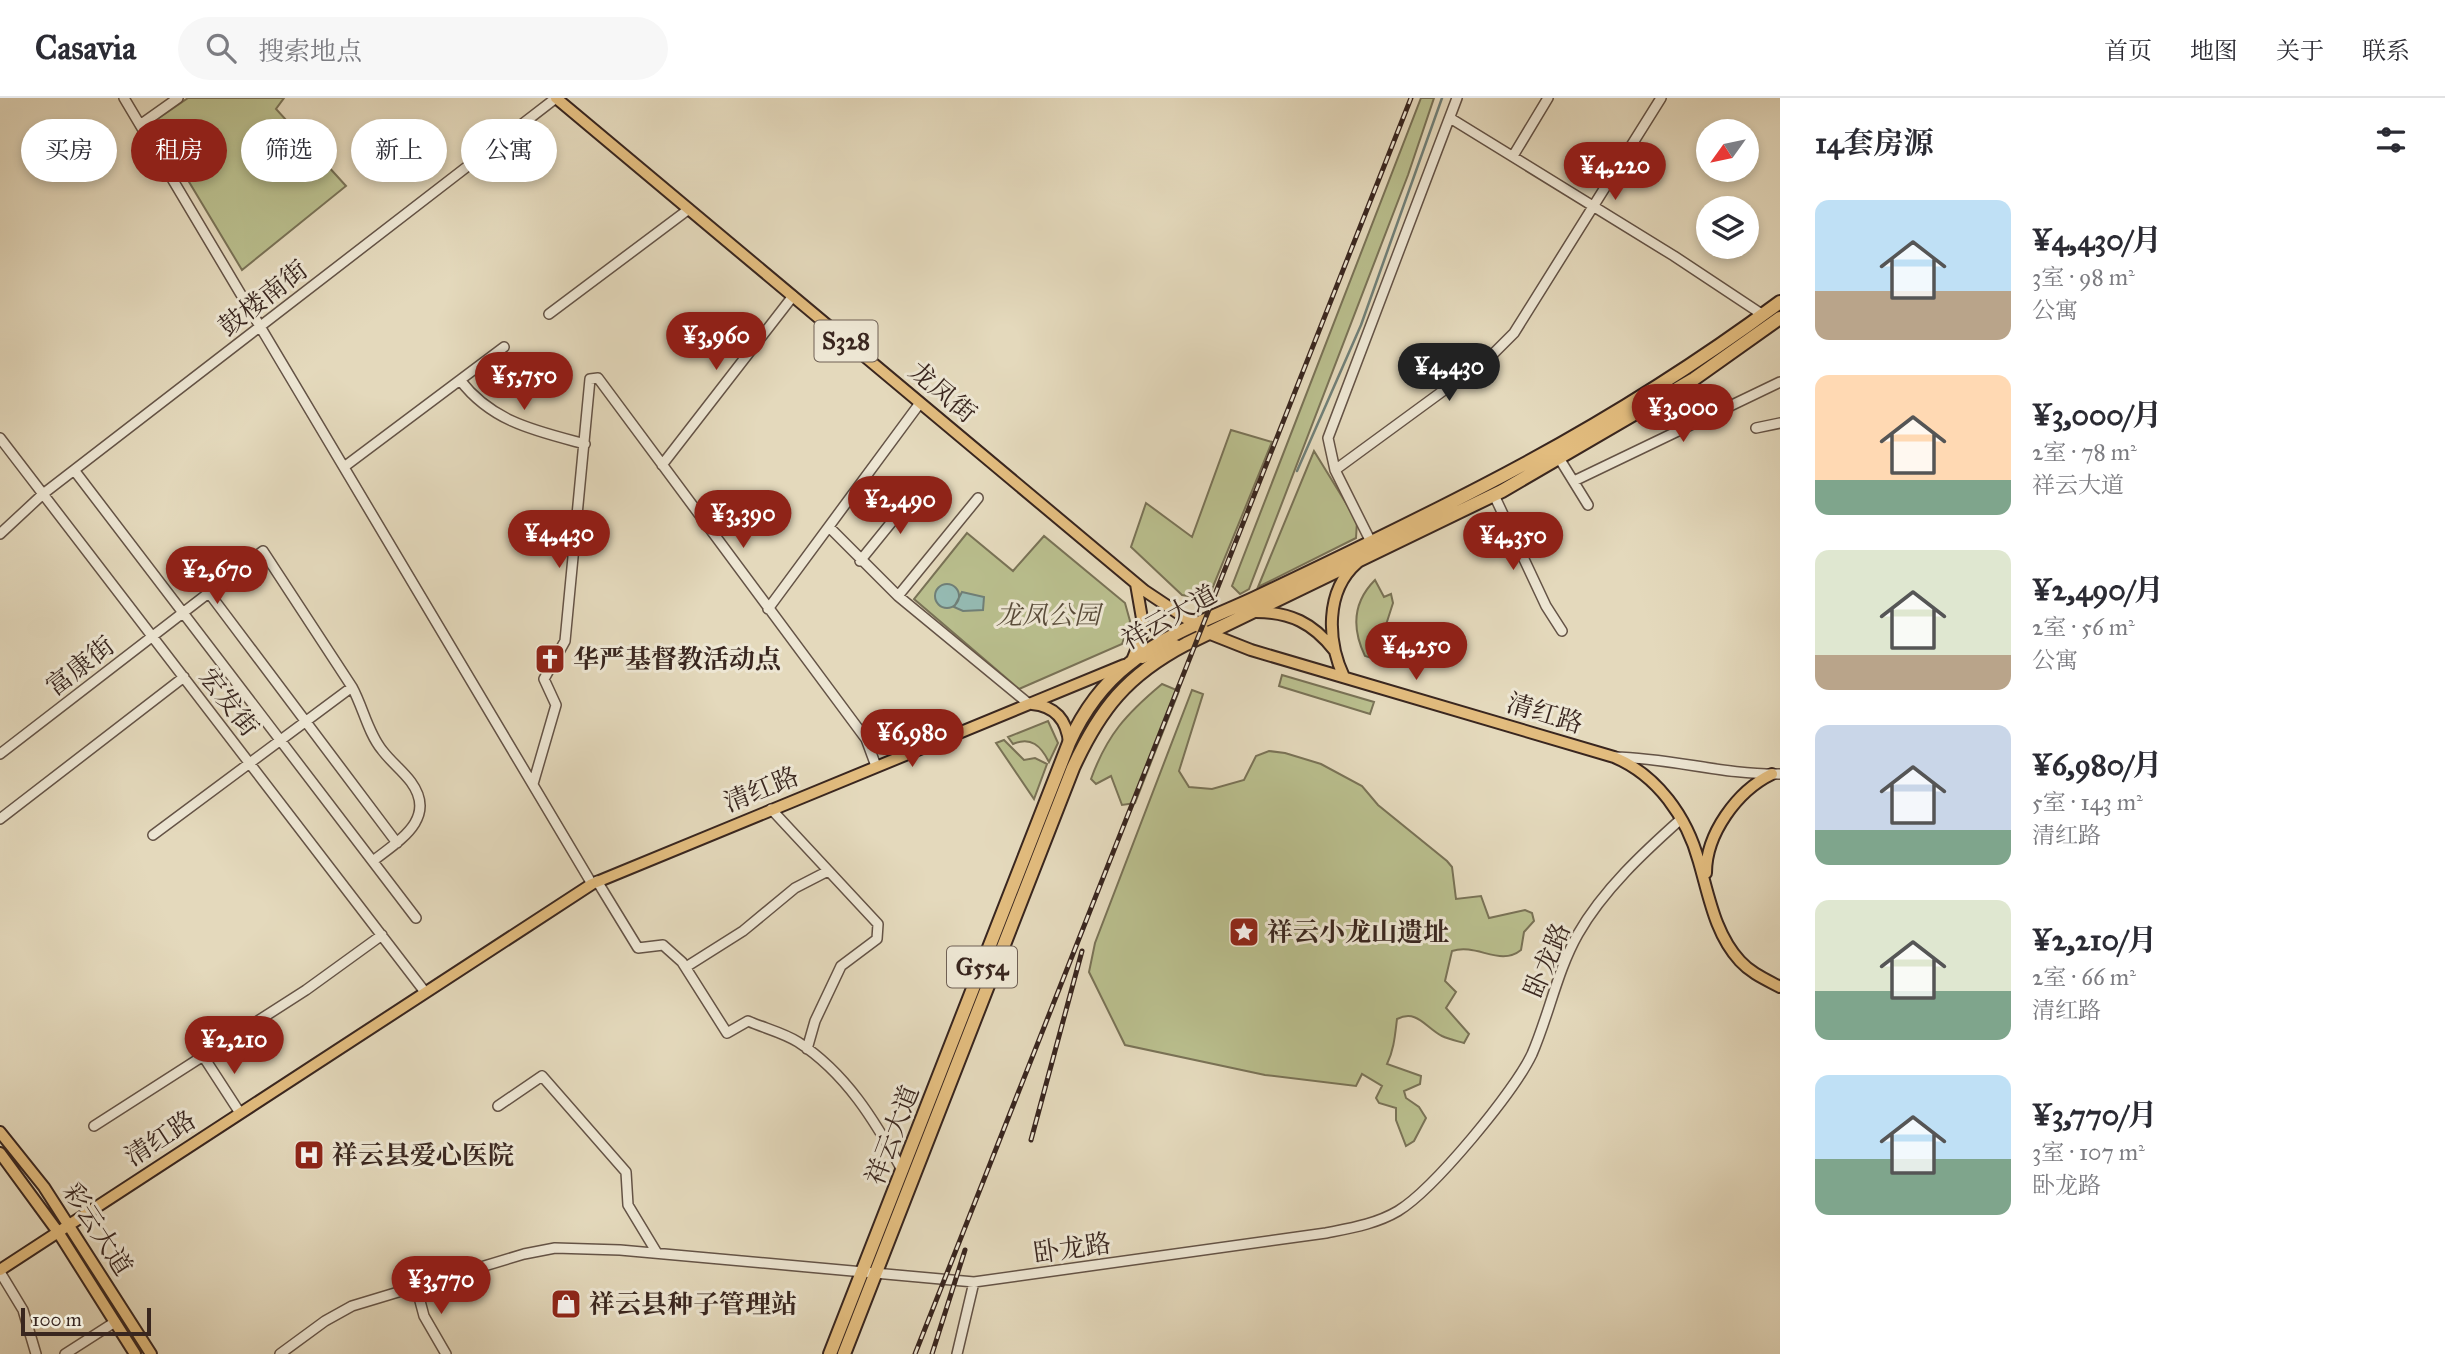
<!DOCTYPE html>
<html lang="zh">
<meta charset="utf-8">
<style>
body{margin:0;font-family:"IM FELL Great Primer","Noto Serif SC",serif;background:#f7f7f7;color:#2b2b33;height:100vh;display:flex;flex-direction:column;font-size:26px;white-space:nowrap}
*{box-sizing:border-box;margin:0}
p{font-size:23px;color:#7c7c81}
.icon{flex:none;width:38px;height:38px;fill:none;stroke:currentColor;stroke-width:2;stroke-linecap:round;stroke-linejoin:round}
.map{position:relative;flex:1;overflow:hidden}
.panel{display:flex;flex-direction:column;background:#fff;width:665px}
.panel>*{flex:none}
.banner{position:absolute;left:21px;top:21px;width:665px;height:63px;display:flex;gap:14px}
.needle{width:46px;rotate:237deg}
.fabs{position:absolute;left:1696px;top:21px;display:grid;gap:14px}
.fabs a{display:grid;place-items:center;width:63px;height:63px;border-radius:50%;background:#fff;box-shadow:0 4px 10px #0003;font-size:35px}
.scale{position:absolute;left:21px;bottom:18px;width:130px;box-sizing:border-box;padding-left:7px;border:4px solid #39261f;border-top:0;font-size:19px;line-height:24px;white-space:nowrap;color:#39261f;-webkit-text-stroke:5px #ede6d3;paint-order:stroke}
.price{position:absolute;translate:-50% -60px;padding:0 16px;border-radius:24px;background:#8f2418;color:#fff;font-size:23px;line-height:46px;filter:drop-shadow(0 2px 4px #0008)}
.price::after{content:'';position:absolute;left:50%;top:42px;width:21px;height:16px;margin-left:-10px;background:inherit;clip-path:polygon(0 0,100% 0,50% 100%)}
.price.selected{background:#222;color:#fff}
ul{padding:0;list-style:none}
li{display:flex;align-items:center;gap:21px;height:175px;padding:0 35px}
li span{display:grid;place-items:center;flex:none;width:196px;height:140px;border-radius:14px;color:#555}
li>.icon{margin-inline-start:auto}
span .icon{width:84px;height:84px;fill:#fffc;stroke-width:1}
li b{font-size:30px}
h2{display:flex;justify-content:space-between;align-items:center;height:84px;padding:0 35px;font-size:30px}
.pill{padding:0 24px;border-radius:32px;background:#fff;box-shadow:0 4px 10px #0003;font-size:24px;line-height:63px}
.pill.selected{background:#8f2418;color:#fff}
header{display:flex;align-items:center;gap:42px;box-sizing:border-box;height:98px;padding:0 35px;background:#fff;border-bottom:2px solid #e1e1e2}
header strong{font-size:33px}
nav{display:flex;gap:38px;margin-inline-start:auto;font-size:24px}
.search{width:490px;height:63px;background:#f7f7f7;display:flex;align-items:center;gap:18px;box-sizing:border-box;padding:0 24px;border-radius:38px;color:#7c7c81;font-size:26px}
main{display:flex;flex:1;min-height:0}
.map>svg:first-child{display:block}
.green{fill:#b9be8d;stroke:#797256;stroke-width:2}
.water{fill:#95bab2;stroke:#707f77;stroke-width:2}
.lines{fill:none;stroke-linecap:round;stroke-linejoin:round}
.stream{stroke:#707f77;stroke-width:2.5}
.minor-casing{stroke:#645346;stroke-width:12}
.major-casing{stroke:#39261f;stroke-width:14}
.highway-casing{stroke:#39261f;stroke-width:16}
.minor{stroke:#ede6d3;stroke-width:9}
.major{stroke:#e2bc7e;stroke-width:10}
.highway{stroke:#e2bc7e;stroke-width:12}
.rail-casing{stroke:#39261f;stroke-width:5}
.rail{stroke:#ede6d3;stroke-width:2.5;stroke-dasharray:8;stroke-linecap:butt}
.labels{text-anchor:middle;stroke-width:6;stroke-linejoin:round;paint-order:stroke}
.shield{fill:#ede6d3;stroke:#6f6055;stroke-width:2}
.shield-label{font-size:24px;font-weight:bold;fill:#39261f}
.street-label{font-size:26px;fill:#39261f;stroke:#ede6d3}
.park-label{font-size:26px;font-style:italic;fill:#594c3a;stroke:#ede6d3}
.poi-label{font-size:26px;font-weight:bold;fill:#39261f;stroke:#ede6d3;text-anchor:start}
</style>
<header>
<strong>Casavia</strong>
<div class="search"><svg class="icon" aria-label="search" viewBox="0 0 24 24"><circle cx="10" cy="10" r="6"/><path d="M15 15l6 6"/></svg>搜索地点</div>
<nav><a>首页</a><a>地图</a><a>关于</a><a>联系</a></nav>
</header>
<main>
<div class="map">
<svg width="1780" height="1256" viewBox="0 0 1780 1256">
<rect width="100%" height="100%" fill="#e4d9bc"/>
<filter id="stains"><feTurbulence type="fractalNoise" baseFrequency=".00286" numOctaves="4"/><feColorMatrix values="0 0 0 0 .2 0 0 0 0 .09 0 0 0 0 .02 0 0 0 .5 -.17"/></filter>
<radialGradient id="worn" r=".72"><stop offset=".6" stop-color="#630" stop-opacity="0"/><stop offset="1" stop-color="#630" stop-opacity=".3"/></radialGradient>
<path class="green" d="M188 0H284L276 11 346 88 242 172 153 24Z
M1421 0H1434L1408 77 1249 491 1240 496 1232 488Z
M1231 332 1272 344 1208 501 1182 497 1131 449 1146 405 1192 439Z
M1314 353 1357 423 1356 440 1258 489Z
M967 435 1013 473 1044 438 1125 505 1130 523 1122 546 1019 591 914 501Z
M1375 482 1384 499 1391 496 1393 505 1375 561 1365 558C1352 531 1352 505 1375 482Z
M1282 577 1374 604 1370 616 1279 588Z
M1162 586 1179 593 1135 705 1122 707 1111 678 1096 686 1091 681C1107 637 1126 616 1162 586Z
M1192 592 1203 596 1179 673 1189 689 1212 691 1244 682 1256 658 1269 653 1285 655 1321 666 1362 688 1378 707 1447 763 1452 769 1456 801 1481 798 1489 820 1525 812 1532 815 1534 823 1524 834 1521 852C1500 869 1477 845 1452 853L1445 883 1456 894 1446 910 1469 936 1464 945C1457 943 1448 941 1442 938 1425 929 1417 911 1397 921 1395 937 1394 952 1387 966L1421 978 1420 986 1404 993 1406 1000 1419 1009 1426 1020 1414 1043 1406 1048 1396 1022V1010L1379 1005 1376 1000 1382 988 1362 976 1356 988 1265 977 1125 947 1089 874 1095 845Z
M1048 623 1058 645 1049 664C1041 648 1031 638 1013 646L1008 639Z
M1004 642 1024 662 1035 660 1047 666 1034 701 996 645Z"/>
<path class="water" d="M935 498a12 12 0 1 1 24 0a12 12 0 1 1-24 0Z
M962 494 984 499 983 512 963 513 954 509Z"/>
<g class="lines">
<path class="stream" d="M1297 373 1361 227 1442 0"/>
<g class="minor-casing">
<path id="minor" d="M124 0 592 786
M1450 20 1674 158 1763 217
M140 27 178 0
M1513 58 1548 0
M549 216 689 111
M460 282C492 324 536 333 585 346
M1756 330 1780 325
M0 340 425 894
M1559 360 1588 407
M662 367 793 198
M344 369 504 249
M74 372 416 820
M1335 372 1492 257 1514 235 1661 0
M1574 383 1780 284
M1494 397 1546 508 1562 533
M829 429 898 498 1029 606
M0 436 43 396 556 0
M1371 444 1335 372 1328 340 1457 0
M860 463 916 394
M209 495 397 745
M898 498 978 400
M768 511 920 305
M0 656 263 453 352 589C363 609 368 635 382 652 391 664 402 672 411 684 438 721 398 743 373 763
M1615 659C1671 660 1724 677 1780 676
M533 686 556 607 544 581 565 543 590 281 598 280 866 641 876 668
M771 711 878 826 877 841 841 868 815 923 807 951
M0 721 184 579
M153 737 352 589
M597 783 638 850 663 847 682 864 727 935 748 923C764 930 784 935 798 944 846 975 875 1023 902 1072
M686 869 743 833 795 790 828 773
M203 958 240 1015
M498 1008 542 978 626 1074 628 1107 657 1155
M94 1028 306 892 382 837
M0 1174 23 1212 36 1256
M416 1188 424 1218 446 1256
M65 1256 115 1224
M280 1256 325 1223 352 1208 524 1156 555 1150 620 1152 974 1184 1326 1135C1351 1130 1376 1126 1398 1113 1434 1091 1514 994 1532 956 1549 917 1557 873 1578 836 1603 792 1644 754 1681 721
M957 1256 974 1184"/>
</g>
<g class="major-casing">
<path id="major" d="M556 0 1145 493 1208 535 1251 552 1614 659C1657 677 1687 719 1699 764 1709 798 1715 836 1740 863 1751 875 1765 881 1780 889
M1256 514C1290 514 1313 525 1334 552
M1133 560 1144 532 1136 486
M1142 560 1176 547
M1344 579C1327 543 1325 493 1357 465
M1032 606C1055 608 1067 622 1069 645
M1706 775C1706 736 1737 693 1772 676
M0 1034 44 1089 151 1256
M0 1055 58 1134 135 1256
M0 1172 592 786 1124 567"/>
</g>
<g class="highway-casing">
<path id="highway" d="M830 1256 1069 645C1083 614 1102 587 1129 566 1167 535 1212 520 1255 500 1331 464 1408 427 1483 388 1586 335 1687 273 1780 204
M844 1256 1073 670C1100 611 1127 577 1186 546L1502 393 1694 281 1780 220"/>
</g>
<use href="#minor" class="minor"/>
<use href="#major" class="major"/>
<use href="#highway" class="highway"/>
<g class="rail-casing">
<path id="rail" d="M1031 1042 1082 853
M915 1256 1411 0
M932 1256 965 1152"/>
</g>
<use href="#rail" class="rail"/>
</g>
<defs>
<g id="church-square" transform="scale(1.575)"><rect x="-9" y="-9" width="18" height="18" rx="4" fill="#8f2418" stroke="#ede6d3"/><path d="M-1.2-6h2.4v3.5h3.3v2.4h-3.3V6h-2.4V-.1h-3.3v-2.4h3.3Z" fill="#fff"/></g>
<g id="sight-square" transform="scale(1.575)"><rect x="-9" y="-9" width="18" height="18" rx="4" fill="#8f2418" stroke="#ede6d3"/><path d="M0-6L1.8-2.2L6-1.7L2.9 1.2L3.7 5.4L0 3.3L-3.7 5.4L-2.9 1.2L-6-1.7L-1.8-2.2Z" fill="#fff"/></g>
<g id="hospital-square" transform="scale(1.575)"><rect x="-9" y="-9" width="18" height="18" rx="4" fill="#8f2418" stroke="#ede6d3"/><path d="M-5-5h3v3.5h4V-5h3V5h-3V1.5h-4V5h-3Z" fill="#fff"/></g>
<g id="shop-square" transform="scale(1.575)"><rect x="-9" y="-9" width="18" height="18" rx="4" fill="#8f2418" stroke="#ede6d3"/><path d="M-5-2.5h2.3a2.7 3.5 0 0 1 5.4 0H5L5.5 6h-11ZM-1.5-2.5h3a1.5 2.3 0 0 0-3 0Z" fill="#fff"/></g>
</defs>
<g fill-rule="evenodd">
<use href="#church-square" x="550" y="561"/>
<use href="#sight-square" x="1244" y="834"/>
<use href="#hospital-square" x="309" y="1057"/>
<use href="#shop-square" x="566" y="1206"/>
</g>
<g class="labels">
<g class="shield">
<rect x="814.5" y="222.5" width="63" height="41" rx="5"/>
<rect x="947" y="848.5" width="70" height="41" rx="5"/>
</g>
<g class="shield-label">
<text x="846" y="251">S328</text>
<text x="982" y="877">G554</text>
</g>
<g class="street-label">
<text transform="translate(263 200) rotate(-38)" y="9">鼓楼南街</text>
<text transform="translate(943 294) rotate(40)" y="9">龙凤街</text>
<text transform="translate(1169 519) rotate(-29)" y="9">祥云大道</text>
<text transform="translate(80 568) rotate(-38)" y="9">富康街</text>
<text transform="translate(229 604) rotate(52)" y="9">宏发街</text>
<text transform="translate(1545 615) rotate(17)" y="9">清红路</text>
<text transform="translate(761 691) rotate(-22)" y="9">清红路</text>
<text transform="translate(1547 862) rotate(-67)" y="9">卧龙路</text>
<text transform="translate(892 1037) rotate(-69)" y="9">祥云大道</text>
<text transform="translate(160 1040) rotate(-33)" y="9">清红路</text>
<text transform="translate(98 1131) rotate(57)" y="9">彩云大道</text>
<text transform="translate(1072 1150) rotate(-8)" y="9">卧龙路</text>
</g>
<g class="park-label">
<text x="1048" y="526">龙凤公园</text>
</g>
<g class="poi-label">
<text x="573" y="570">华严基督教活动点</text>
<text x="1267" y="843">祥云小龙山遗址</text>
<text x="332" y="1066">祥云县爱心医院</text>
<text x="589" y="1215">祥云县种子管理站</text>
</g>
</g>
<rect width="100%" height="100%" filter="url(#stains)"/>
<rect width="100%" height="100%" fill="url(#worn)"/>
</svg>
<div class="fabs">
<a><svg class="needle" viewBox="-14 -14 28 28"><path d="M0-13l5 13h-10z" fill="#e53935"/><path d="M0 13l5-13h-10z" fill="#7c7c81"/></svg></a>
<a><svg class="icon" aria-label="layers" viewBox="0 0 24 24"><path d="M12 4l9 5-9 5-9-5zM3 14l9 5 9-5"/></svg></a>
</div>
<div class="scale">100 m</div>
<b class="price" style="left:1615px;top:104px">¥4,220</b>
<b class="price" style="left:716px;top:274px">¥3,960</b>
<b class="price selected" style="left:1449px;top:305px">¥4,430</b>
<b class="price" style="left:524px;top:314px">¥5,750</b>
<b class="price" style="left:1683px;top:346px">¥3,000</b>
<b class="price" style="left:900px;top:438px">¥2,490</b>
<b class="price" style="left:743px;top:452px">¥3,390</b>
<b class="price" style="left:559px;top:472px">¥4,430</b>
<b class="price" style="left:1513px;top:474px">¥4,350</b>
<b class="price" style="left:217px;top:508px">¥2,670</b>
<b class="price" style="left:1416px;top:584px">¥4,250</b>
<b class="price" style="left:912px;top:671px">¥6,980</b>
<b class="price" style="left:234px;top:978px">¥2,210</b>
<b class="price" style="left:441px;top:1218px">¥3,770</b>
<div class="banner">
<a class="pill">买房</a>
<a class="pill selected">租房</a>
<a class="pill">筛选</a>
<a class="pill">新上</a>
<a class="pill">公寓</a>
</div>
</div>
<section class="panel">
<h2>14套房源<svg class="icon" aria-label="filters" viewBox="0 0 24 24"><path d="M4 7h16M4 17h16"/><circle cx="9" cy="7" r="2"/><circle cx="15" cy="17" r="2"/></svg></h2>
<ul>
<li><span style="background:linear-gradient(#bfe0f5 65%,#b9a48a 0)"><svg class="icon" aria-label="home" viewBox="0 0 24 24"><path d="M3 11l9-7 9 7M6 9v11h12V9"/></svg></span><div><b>¥4,430/月</b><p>3室 · 98 m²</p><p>公寓</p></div></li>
<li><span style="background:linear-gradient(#ffd9b3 75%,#7fa58c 0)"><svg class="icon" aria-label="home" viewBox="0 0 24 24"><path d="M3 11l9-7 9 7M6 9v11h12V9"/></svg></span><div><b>¥3,000/月</b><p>2室 · 78 m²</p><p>祥云大道</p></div></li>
<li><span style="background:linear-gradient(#dfe7d0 75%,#b9a48a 0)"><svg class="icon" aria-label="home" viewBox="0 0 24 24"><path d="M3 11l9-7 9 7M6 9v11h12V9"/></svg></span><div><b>¥2,490/月</b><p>2室 · 56 m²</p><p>公寓</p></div></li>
<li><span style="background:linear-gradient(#c9d6e8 75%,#7fa58c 0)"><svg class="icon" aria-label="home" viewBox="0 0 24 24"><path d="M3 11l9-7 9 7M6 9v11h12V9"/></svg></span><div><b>¥6,980/月</b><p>5室 · 143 m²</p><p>清红路</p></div></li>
<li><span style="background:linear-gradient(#dfe7d0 65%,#7fa58c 0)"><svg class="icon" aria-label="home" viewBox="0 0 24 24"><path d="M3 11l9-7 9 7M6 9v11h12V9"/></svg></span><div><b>¥2,210/月</b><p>2室 · 66 m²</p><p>清红路</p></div></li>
<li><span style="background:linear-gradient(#bfe0f5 60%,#7fa58c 0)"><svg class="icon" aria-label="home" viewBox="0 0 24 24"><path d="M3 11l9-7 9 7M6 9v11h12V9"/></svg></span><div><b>¥3,770/月</b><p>3室 · 107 m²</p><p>卧龙路</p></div></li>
</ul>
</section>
</main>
